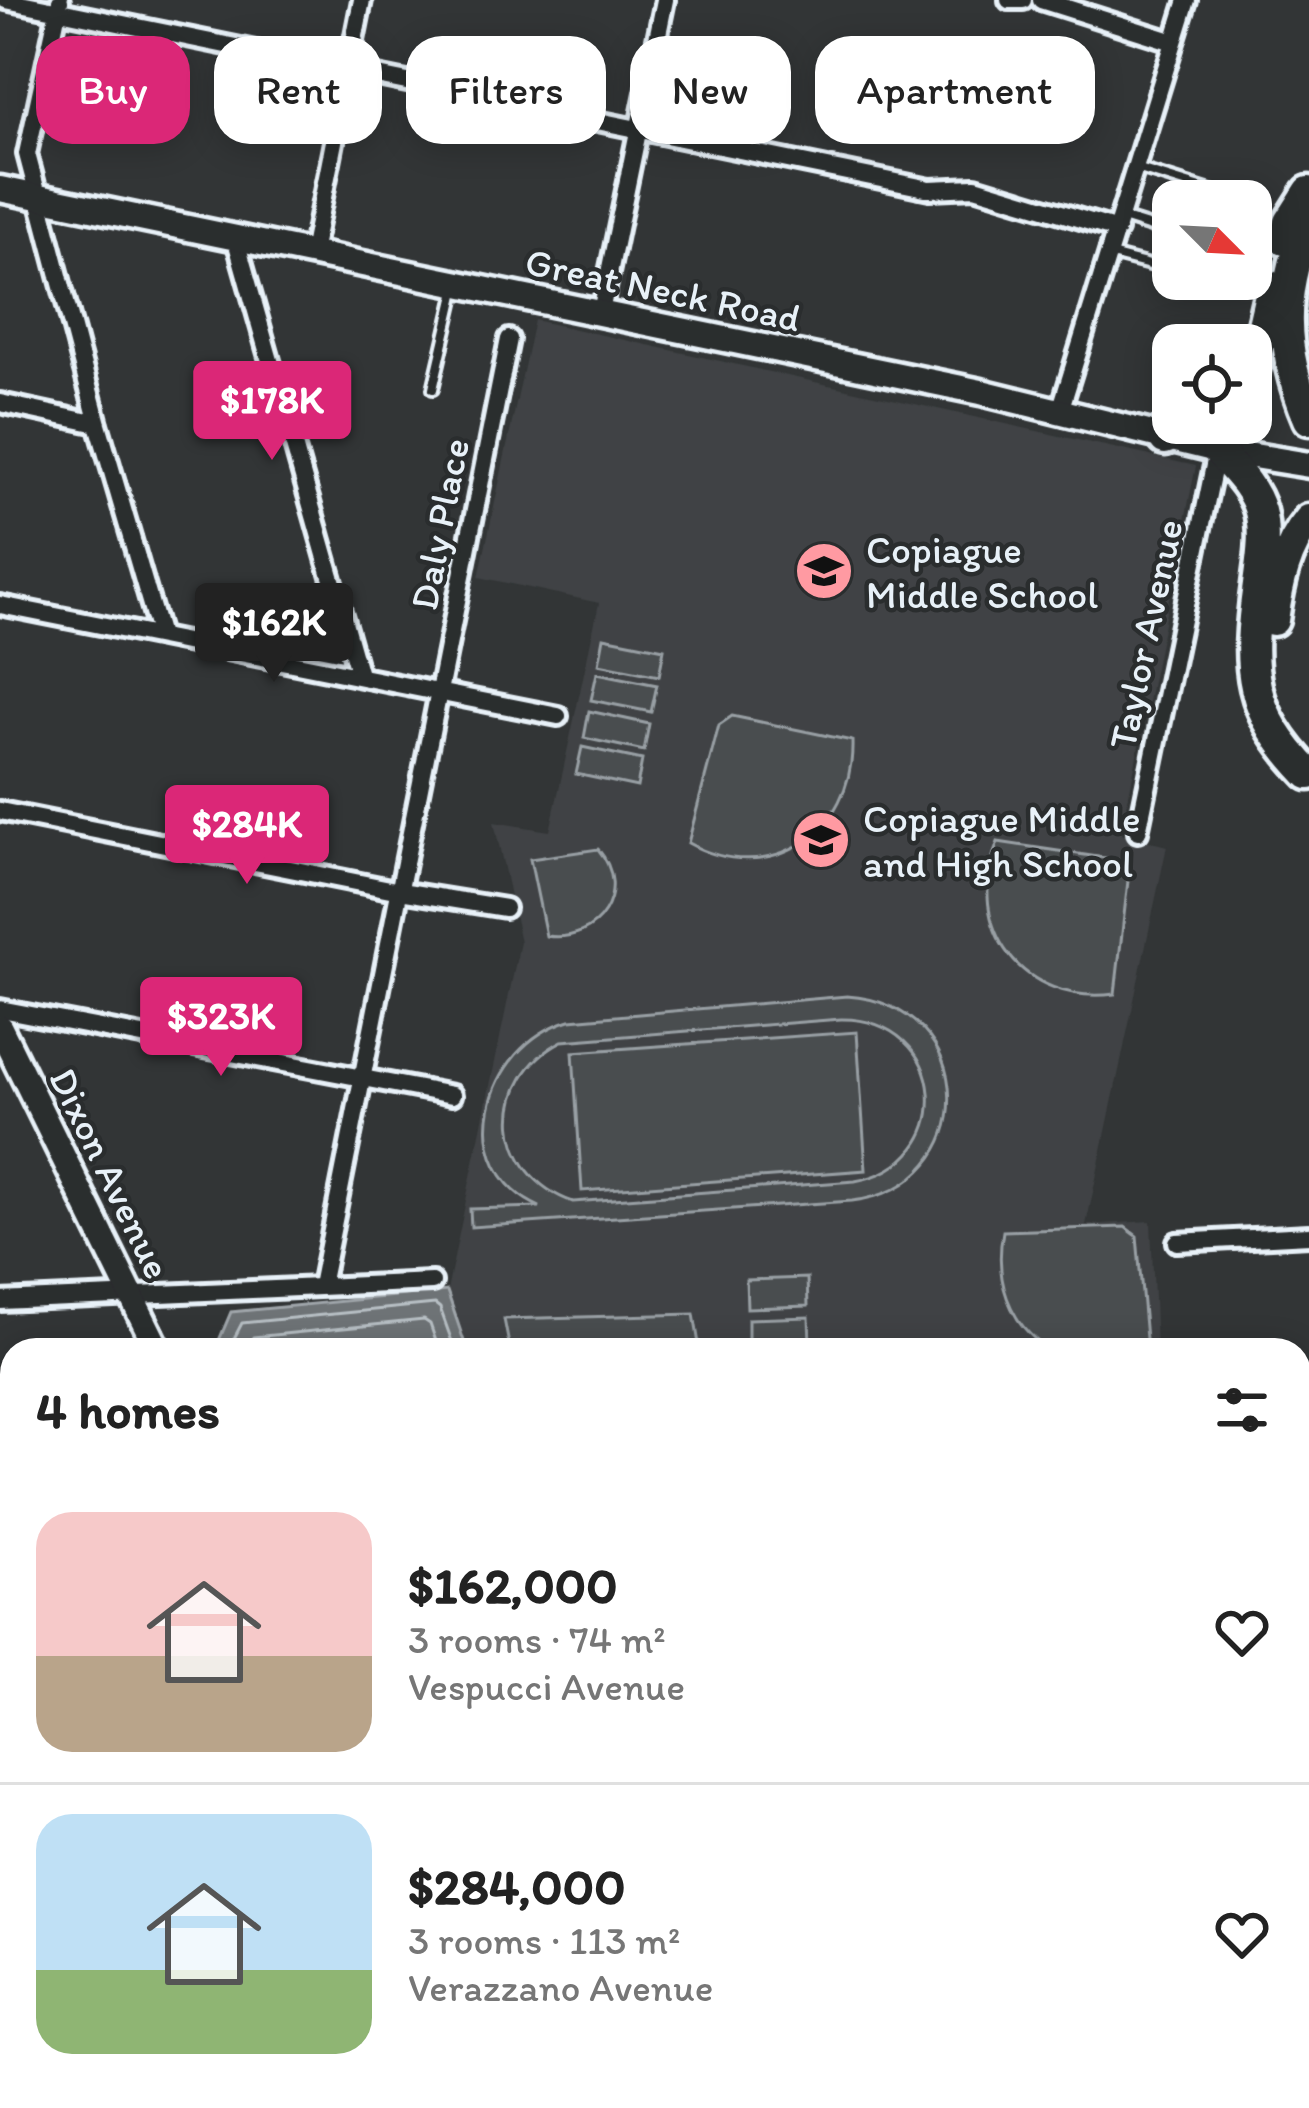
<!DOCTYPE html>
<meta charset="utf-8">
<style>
body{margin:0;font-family:Itim,sans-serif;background:#f6f6f6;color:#222;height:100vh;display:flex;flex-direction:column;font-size:45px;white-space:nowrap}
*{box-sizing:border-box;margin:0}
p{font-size:39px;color:#767676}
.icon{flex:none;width:66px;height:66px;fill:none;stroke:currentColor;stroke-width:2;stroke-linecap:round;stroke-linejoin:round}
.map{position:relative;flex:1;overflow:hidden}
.drawer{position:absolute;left:0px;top:1338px;width:1311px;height:771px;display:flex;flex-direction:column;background:#fff;border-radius:36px 36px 0 0;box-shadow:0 6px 30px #0003}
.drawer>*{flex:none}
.guide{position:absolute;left:36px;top:36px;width:1239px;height:108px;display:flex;gap:24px}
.needle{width:78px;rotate:114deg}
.controls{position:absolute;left:1152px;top:180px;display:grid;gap:24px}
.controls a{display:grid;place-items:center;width:120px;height:120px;border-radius:24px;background:#fff;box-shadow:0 6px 30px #0003;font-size:60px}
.price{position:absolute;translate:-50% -102px;padding:0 27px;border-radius:12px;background:#db2777;color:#fff;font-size:39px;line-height:78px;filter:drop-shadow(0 3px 6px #0008)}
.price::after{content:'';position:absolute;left:50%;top:72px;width:36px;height:27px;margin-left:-18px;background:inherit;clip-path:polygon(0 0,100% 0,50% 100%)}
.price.selected{background:#222;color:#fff}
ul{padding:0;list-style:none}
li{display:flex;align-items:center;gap:36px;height:300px;padding:0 36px}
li+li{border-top:3px solid #e0e0e0}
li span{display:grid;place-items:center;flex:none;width:336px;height:240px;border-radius:36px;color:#555}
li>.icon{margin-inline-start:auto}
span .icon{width:144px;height:144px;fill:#fffc;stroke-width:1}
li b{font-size:51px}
h2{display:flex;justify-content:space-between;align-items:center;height:144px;padding:0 36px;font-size:51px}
.chip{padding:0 42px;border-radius:36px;background:#fff;box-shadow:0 6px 30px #0003;font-size:42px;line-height:108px}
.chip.selected{background:#db2777;color:#fff}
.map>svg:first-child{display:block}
.built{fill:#3f4244}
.green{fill:#494d4f;stroke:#989fa4;stroke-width:3;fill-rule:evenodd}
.water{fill:#6e7376;stroke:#9fa5aa;stroke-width:3}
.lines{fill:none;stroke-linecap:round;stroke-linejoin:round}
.shore{stroke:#b7bfc4;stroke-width:3}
.lane-casing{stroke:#e8f1f8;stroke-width:16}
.street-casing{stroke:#e8f1f8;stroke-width:26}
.secondary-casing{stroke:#e8f1f8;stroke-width:33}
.highway-casing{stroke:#e8f1f8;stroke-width:39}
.lane{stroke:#2a2d2e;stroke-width:8}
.street{stroke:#2a2d2e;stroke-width:16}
.secondary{stroke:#2a2d2e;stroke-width:24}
.highway{stroke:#2a2d2e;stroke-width:30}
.labels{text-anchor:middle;stroke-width:9;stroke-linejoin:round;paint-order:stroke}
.street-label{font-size:39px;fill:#e8f1f8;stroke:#2a2d2e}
.poi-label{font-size:39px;fill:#e8f1f8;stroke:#2a2d2e;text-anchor:start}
</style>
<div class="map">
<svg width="1309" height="2108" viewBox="0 0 1309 2108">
<rect width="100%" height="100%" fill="#323536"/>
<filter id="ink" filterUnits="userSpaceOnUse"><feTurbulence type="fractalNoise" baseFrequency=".00833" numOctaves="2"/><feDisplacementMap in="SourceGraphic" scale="24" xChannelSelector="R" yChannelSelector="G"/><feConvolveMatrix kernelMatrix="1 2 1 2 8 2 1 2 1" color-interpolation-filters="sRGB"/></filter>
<g filter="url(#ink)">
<path class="built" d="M534 320 1196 466 1121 834 1167 846 1086 1225 1151 1221 1156 1350H467L447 1291 520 942 494 822 550 831 599 603 479 577Z"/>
<path class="green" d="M604 637 664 649 659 676 599 664Z
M597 673 657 685 651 712 591 700Z
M589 711 649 724 644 751 584 738Z
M732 716 852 741C855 832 769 888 688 843L719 725Z
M582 747 642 760 637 787 576 774Z
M998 842 1118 860 1129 872 1115 994C1023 1006 963 928 998 842Z
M598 849C633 891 599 944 546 936L530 859Z
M847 996C981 1005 985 1186 852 1201L471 1227 470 1209 540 1207C453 1169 482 1046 570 1020ZM841 1019C950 1018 962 1163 855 1181L573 1202C494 1174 489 1079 562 1041Z
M857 1032 866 1170 582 1191 573 1052Z
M1125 1227 1137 1236 1147 1350H1049C1008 1323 994 1278 1003 1231Z
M807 1278 808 1306 747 1308 746 1280Z
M694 1314 700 1350H510L504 1319Z
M809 1317 810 1344 748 1346V1319Z"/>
<path class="water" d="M447 1291 467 1350H215L231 1312Z"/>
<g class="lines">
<path class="shore" d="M228 1350 242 1323 435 1304 440 1308 455 1350
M245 1350 253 1337 424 1320 430 1324 439 1350
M303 1350 412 1340 420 1350"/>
<g class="lane-casing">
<path id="lane" d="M1136 168 1243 201
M1122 218 1173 234
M1111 255 1173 271
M1204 279 1219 283 1221 279
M433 389 456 290
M1299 1657H1309
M1299 1697 1309 1696
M1299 1721V1854"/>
</g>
<g class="street-casing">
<path id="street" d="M6 0 930 189 975 187 1117 230
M1009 0H1023
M1041 0 1174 42
M60 1 27 154 98 424 160 636
M235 237 359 675
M312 253 362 0
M601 312 665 0
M0 403 98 424
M1060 411 1187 0
M0 605 558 716
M0 811 400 891 505 908
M1138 832 1217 451
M0 1009 452 1095
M1177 1242 1309 1235
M321 1286 509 339
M0 1301 432 1282
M0 1572 12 1577
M0 1746 12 1729
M0 1792 12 1798
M0 1946 12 1954
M0 2089 12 2072
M214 2097 229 2108
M711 2108 718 2097
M952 2108 960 2097"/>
</g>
<g class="secondary-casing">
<path id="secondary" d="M0 189 981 392 1217 450 1309 465
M0 1028 158 1350
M1299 1957 1309 1942
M566 2097 574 2108
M1195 2108 1203 2097"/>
</g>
<g class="highway-casing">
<path id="highway" d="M1309 224C1278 290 1281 353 1309 419
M1285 240 1290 222 1309 192
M1251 378 1272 286
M1165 439 1199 423
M1217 450C1233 468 1253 486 1260 511 1266 535 1261 561 1258 585 1246 669 1248 711 1309 774
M1273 620C1278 584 1285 549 1309 520"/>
</g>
<use href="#lane" class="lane"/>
<use href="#street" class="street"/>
<use href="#secondary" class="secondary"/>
<use href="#highway" class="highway"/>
</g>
</g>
<defs>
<g id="school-disc" transform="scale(3)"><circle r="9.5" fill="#ff9aa2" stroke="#2a2d2e"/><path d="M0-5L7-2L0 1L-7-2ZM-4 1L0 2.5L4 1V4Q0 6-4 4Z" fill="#111"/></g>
</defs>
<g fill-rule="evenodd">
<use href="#school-disc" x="824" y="571"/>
<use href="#school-disc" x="821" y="840"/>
</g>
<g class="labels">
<g class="street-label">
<text transform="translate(663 289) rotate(12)" y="14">Great Neck Road</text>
<text transform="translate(439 524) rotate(-79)" y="14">Daly Place</text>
<text transform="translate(1145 634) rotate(-78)" y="14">Taylor Avenue</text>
<text transform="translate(111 1173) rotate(64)" y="14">Dixon Avenue</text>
</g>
<g class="poi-label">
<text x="866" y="563">Copiague<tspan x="866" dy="45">Middle School</tspan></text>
<text x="863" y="832">Copiague Middle<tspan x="863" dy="45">and High School</tspan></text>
</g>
</g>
</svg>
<div class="controls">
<a><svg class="needle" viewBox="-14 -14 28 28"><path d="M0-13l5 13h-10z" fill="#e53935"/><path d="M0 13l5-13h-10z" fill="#767676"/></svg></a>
<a><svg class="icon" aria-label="locate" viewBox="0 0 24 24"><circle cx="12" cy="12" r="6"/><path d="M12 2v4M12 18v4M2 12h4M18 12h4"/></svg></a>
</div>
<b class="price" style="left:272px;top:463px">$178K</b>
<b class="price selected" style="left:274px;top:685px">$162K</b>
<b class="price" style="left:247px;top:887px">$284K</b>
<b class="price" style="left:221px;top:1079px">$323K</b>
<div class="guide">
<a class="chip selected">Buy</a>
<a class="chip">Rent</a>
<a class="chip">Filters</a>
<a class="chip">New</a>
<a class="chip">Apartment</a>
</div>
<section class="drawer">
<h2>4 homes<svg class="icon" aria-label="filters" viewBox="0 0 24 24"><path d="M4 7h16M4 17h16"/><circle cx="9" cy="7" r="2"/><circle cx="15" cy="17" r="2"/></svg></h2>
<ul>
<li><span style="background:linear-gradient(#f6c9c9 60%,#b9a48a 0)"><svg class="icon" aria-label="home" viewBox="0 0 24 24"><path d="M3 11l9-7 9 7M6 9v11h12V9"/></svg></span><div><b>$162,000</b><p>3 rooms · 74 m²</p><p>Vespucci Avenue</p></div><svg class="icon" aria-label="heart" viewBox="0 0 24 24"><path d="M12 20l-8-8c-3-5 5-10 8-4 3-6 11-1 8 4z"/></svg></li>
<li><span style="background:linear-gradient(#bfe0f5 65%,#8fb573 0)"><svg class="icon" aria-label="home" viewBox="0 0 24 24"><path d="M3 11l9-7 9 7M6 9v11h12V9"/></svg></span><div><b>$284,000</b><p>3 rooms · 113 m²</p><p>Verazzano Avenue</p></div><svg class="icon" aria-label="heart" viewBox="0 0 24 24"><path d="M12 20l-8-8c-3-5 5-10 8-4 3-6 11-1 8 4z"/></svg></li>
</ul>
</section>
</div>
